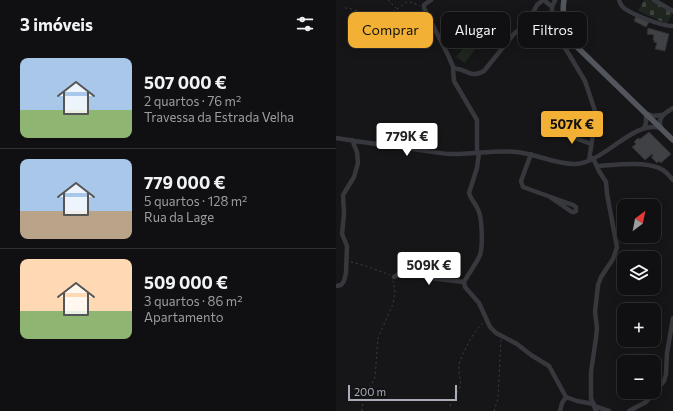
<!DOCTYPE html>
<html lang="pt">
<meta charset="utf-8">
<style>
body{margin:0;font-family:Commissioner,sans-serif;background:#19191b;color:#f1f3f6;height:100vh;display:flex;flex-direction:column;font-size:15px;white-space:nowrap}
*{box-sizing:border-box;margin:0}
p{font-size:13px;color:#9c9d9f}
.icon{flex:none;width:22px;height:22px;fill:none;stroke:currentColor;stroke-width:2;stroke-linecap:round;stroke-linejoin:round}
.map{position:relative;flex:1;overflow:hidden}
.side{display:flex;flex-direction:column;background:#101012;width:336px}
.side>*{flex:none}
.top-card{position:absolute;left:12px;top:12px;width:265px;height:36px;display:flex;gap:8px}
.needle{width:26px;rotate:32deg}
.buttons{position:absolute;left:281px;top:199px;display:grid;gap:8px}
.buttons a{display:grid;place-items:center;width:44px;height:44px;border-radius:8px;background:#101012;box-shadow:0 2px 10px #0003,0 0 0 1px #303032;font-size:20px}
.scale{position:absolute;left:12px;bottom:10px;width:109px;box-sizing:border-box;padding-left:4px;border:2px solid #a8adb8;border-top:0;font-size:11px;line-height:14px;white-space:nowrap;color:#a8adb8;-webkit-text-stroke:3px #111113;paint-order:stroke}
.price{position:absolute;translate:-50% -34px;padding:0 9px;border-radius:4px;background:#fff;color:#222;font-size:13px;line-height:26px;filter:drop-shadow(0 1px 2px #0008)}
.price::after{content:'';position:absolute;left:50%;top:24px;width:12px;height:9px;margin-left:-6px;background:inherit;clip-path:polygon(0 0,100% 0,50% 100%)}
.price.active{background:#f2b134;color:#111}
ul{padding:0;list-style:none}
li{display:flex;align-items:center;gap:12px;height:100px;padding:0 20px}
li+li{border-top:1px solid #303032}
li span{display:grid;place-items:center;flex:none;width:112px;height:80px;border-radius:8px;color:#555}
li>.icon{margin-inline-start:auto}
span .icon{width:48px;height:48px;fill:#fffc;stroke-width:1}
li b{font-size:17px}
h2{display:flex;justify-content:space-between;align-items:center;height:48px;padding:0 20px;font-size:17px}
.tag{padding:0 14px;border-radius:8px;background:#101012;box-shadow:0 2px 10px #0003,0 0 0 1px #303032;font-size:14px;line-height:36px}
.tag.active{background:#f2b134;color:#111}
main{display:flex;flex:1;min-height:0}
.map>svg:first-child{display:block}
.cemetery{fill:url(#cemetery-stones)}
.pitch{fill:#1e261f}
.building{fill:#404145;stroke:#303034}
.lines{fill:none;stroke-linecap:round;stroke-linejoin:round}
.path{stroke:#3d3f44;stroke-width:1;stroke-dasharray:2 3;stroke-linecap:butt}
.minor{stroke:#37383d;stroke-width:4.5}
.major{stroke:#53555c;stroke-width:5.5}
</style>
<main>
<section class="side">
<h2>3 imóveis<svg class="icon" aria-label="filters" viewBox="0 0 24 24"><path d="M4 7h16M4 17h16"/><circle cx="9" cy="7" r="2"/><circle cx="15" cy="17" r="2"/></svg></h2>
<ul>
<li><span style="background:linear-gradient(#a9c7e8 65%,#8fb573 0)"><svg class="icon" aria-label="home" viewBox="0 0 24 24"><path d="M3 11l9-7 9 7M6 9v11h12V9"/></svg></span><div><b>507 000 €</b><p>2 quartos · 76 m²</p><p>Travessa da Estrada Velha</p></div></li>
<li><span style="background:linear-gradient(#a9c7e8 65%,#b9a48a 0)"><svg class="icon" aria-label="home" viewBox="0 0 24 24"><path d="M3 11l9-7 9 7M6 9v11h12V9"/></svg></span><div><b>779 000 €</b><p>5 quartos · 128 m²</p><p>Rua da Lage</p></div></li>
<li><span style="background:linear-gradient(#ffd9b3 65%,#8fb573 0)"><svg class="icon" aria-label="home" viewBox="0 0 24 24"><path d="M3 11l9-7 9 7M6 9v11h12V9"/></svg></span><div><b>509 000 €</b><p>3 quartos · 86 m²</p><p>Apartamento</p></div></li>
</ul>
</section>
<div class="map">
<svg width="337" height="411" viewBox="0 0 337 411">
<defs>
<pattern id="cemetery-stones" width="16" height="16" patternUnits="userSpaceOnUse"><rect width="16" height="16" fill="#1e261f"/><path d="M2 7V4a2 2 0 0 1 4 0v3zM10 15v-3a2 2 0 0 1 4 0v3z" fill="#3c433d"/></pattern>
</defs>
<rect width="100%" height="100%" fill="#161618"/>
<path class="cemetery" d="M308 0H315L337 13 331 24 302 11Z"/>
<path class="pitch" d="M132 42 140 48 129 63 120 57Z"/>
<path class="building" d="M300 16 313 22 310 27 298 21Z
M312 28 333 34 329 51 319 49 321 43 318 42V40H317L318 35 311 34Z
M313 132 335 154 325 163 323 161 321 163 315 157 317 156 316 154 309 160 296 147 300 144 298 142 302 138 304 139Z"/>
<g class="lines">
<path class="path" d="M52 0 61 9
M9 8C24 9 38 21 53 14 59 11 65 6 71 2H75L84 6
M15 262 30 266 54 275
M114 406C116 399 121 394 124 387 126 381 122 373 123 366 124 356 139 329 147 323
M26 411 27 402 39 377 42 338 57 304 59 291 57 281
M158 411 162 399 165 339"/>
<path class="minor" d="M95 0 88 5V8L112 55 118 69
M208 0 216 7
M219 0 216 7V14L222 34 226 45 231 51 249 81 259 111V122L253 160
M283 0C284 2 284 4 286 6 291 13 328 27 337 26
M318 0 337 11
M308 128 310 123V113L317 116 326 115
M228 131 231 135 255 144
M0 138C26 142 52 146 78 149 91 151 104 154 117 154 138 154 160 150 181 152 201 154 221 165 240 164 269 162 297 120 325 128 321 117 329 113 337 108
M141 153V120L118 81 117 69C129 66 132 80 148 71L177 35 193 20 201 5 207 0
M143 153 141 168 133 193C135 200 141 205 143 212 146 220 147 246 144 255 140 264 133 273 128 282L129 287 143 303 154 327 160 333 181 344 195 355 213 366 230 397 241 401 258 404
M195 154 185 181 187 187 237 205 240 207V211L238 212H236L214 197
M257 158 263 171 270 182 271 194 281 247 277 259 265 277 262 285 259 312 261 328 260 338 255 372V398L260 411
M261 166C279 165 307 161 323 168 329 170 333 175 337 180
M58 277 71 269 88 274 95 278 128 282
M0 286 5 285 8 281 10 273 11 246 6 234 8 214 7 195 18 177 22 163 21 152 16 140
M258 406 273 411
M224 411 226 403 230 397
M293 411 310 402 328 381 330 374 331 353 337 318"/>
<path class="major" d="M228 0C225 18 230 33 241 47L337 140"/>
</g>
</svg>
<div class="buttons">
<a><svg class="needle" viewBox="-14 -14 28 28"><path d="M0-13l5 13h-10z" fill="#e53935"/><path d="M0 13l5-13h-10z" fill="#9c9d9f"/></svg></a>
<a><svg class="icon" aria-label="layers" viewBox="0 0 24 24"><path d="M12 4l9 5-9 5-9-5zM3 14l9 5 9-5"/></svg></a>
<a>+</a>
<a>−</a>
</div>
<div class="scale">200 m</div>
<b class="price active" style="left:236px;top:145px">507K €</b>
<b class="price" style="left:71px;top:157px">779K €</b>
<b class="price" style="left:93px;top:286px">509K €</b>
<div class="top-card">
<a class="tag active">Comprar</a>
<a class="tag">Alugar</a>
<a class="tag">Filtros</a>
</div>
</div>
</main>
